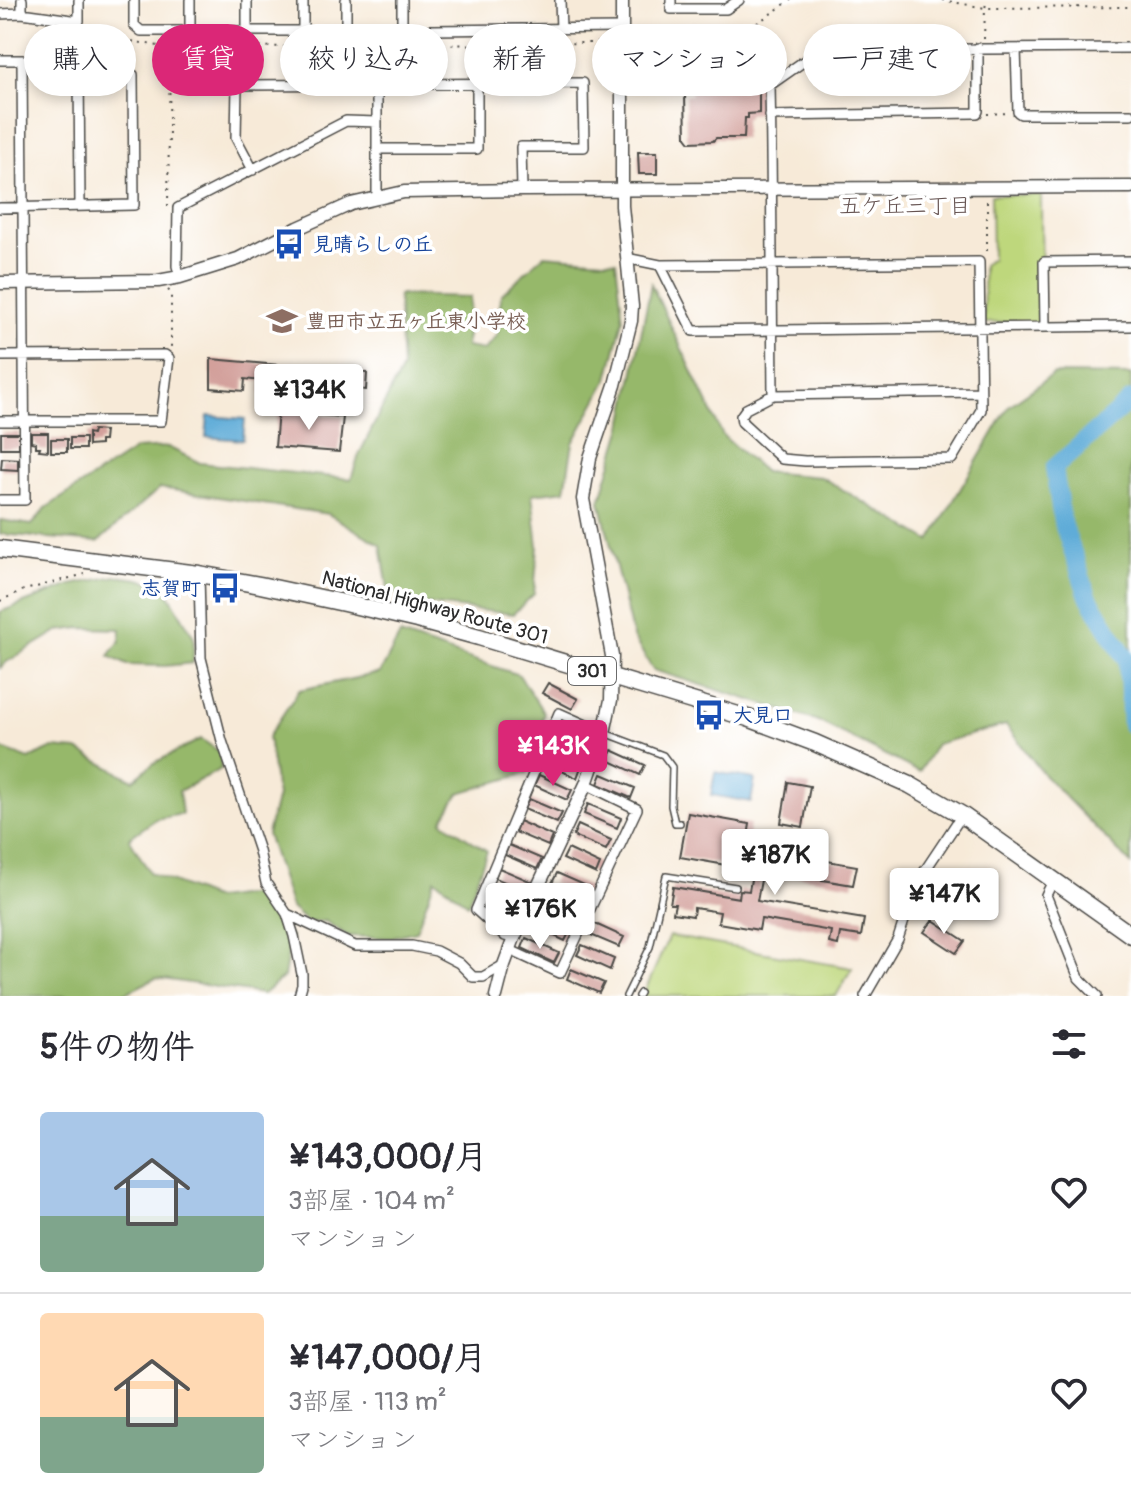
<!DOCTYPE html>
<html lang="ja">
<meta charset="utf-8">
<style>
body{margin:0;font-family:Pangolin,"Klee One",sans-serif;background:#f2f2f3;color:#2b2b33;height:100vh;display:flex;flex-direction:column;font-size:30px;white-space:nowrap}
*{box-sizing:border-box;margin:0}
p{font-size:26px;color:#7c7c81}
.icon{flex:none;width:44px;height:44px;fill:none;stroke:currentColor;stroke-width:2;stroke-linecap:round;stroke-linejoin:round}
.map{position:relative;height:996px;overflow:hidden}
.side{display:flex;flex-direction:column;background:#fff;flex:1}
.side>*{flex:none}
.top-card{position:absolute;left:24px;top:24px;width:1084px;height:72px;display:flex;gap:16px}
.price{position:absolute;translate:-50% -68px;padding:0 18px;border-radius:8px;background:#fff;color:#222;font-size:26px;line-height:52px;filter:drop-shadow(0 2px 4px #0008)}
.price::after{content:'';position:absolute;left:50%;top:48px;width:24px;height:18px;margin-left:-12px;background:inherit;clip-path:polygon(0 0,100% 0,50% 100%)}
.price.on{background:#db2777;color:#fff}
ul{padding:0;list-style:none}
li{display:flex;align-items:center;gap:24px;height:200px;padding:0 40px}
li+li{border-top:2px solid #e1e1e2}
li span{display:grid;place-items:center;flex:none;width:224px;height:160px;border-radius:8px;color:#555}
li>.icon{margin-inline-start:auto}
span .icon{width:96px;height:96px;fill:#fffc;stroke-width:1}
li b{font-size:34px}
h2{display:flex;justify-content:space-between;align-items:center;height:96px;padding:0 40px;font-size:34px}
.chip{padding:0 28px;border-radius:36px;background:#fff;box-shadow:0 4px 12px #0003;font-size:28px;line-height:72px}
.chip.on{background:#db2777;color:#fff}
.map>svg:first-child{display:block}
.green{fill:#bed77b;stroke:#748153;stroke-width:2}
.forest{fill:#96b86b;stroke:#60724b;stroke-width:2}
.water{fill:#5facd8;stroke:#456c82;stroke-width:2}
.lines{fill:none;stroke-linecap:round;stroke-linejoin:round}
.river{stroke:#5facd8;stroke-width:18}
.building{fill:#d3a09b}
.service-casing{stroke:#4a4845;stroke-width:8}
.minor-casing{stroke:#4a4845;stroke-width:12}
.tertiary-casing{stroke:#4a4845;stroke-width:15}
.trunk-casing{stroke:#4a4845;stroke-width:19}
.path{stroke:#4a4845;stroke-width:2;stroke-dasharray:2 6;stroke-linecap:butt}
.service{stroke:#fff;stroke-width:5}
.minor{stroke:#fff;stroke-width:9}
.tertiary{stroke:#fff;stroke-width:12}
.trunk{stroke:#fff;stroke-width:16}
.path-bridge{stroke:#4a4845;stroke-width:2;stroke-dasharray:2 6;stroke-linecap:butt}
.labels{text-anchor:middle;stroke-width:7;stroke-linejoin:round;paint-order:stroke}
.shield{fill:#fff;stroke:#6b6b6b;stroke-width:2}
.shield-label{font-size:18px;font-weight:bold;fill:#2b2b2b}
.transit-label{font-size:20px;font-weight:bold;fill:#164399;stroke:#fff;text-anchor:start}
.education-label{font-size:20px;font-weight:bold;fill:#785e54;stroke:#fff;text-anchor:start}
.street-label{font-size:20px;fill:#2b2b2b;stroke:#fff}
.neighbourhood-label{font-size:22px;fill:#665452;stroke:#fff}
</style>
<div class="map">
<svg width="1131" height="996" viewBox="0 0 1131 996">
<rect width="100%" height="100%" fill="#fff"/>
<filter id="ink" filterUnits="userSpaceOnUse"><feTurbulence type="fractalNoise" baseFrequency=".0125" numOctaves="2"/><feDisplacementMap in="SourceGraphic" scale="16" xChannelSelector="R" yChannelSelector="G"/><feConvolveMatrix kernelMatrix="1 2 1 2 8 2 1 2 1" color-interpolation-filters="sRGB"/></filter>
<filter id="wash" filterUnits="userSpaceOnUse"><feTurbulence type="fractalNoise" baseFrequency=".006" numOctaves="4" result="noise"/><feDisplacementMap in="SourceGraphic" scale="32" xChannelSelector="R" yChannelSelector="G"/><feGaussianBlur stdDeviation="1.8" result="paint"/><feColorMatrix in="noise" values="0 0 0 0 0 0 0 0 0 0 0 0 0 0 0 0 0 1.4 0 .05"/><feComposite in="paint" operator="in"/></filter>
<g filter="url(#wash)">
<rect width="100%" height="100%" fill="#f7ead8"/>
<path class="green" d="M991 195H1041L1042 322 984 323 983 265 992 259Z
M669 936 852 968 836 996H643Z"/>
<path class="forest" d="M544 255 616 261 623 320 608 379 573 443 565 490 532 494 538 546 534 594 513 614 414 603 388 589 381 545 328 514 160 488 98 542 0 534V520L32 525 46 508 136 449 168 447 200 463 351 479 359 455 402 368 398 295 470 297 466 347 484 350 497 335 501 295Z
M651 284 723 436 764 472 821 477 930 541 1009 406 1054 374 1131 375V864L1045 776 1006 725 936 744 919 772 818 721 653 670 633 637 600 501 623 426Z
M116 576 139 579 164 586 194 637 193 663 165 666 127 665 109 656 120 641 121 629 80 628 58 631 5 663 0 668V612L71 585Z
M400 635 519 675 544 713 527 773 459 793 442 821 487 851 468 904 435 879 416 931 388 938 348 936 325 921 308 923 291 908 267 834 277 796 268 737 299 690 380 673Z
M201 739 220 752 221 769 179 791 182 814 156 819 129 838 150 873 215 899 255 894 291 937 284 977 263 994 156 978 120 996H0V747L2 749 29 759 53 748 77 750 133 780 154 763Z"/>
<path class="water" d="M208 416 245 419 243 440 206 437Z
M715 772 755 779 751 802 711 795Z"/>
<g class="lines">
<path class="river" d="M1131 400 1054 468 1062 521 1088 596 1127 660 1131 725"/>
</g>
<g id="blocks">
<path class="building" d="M759 71V113L748 114V118H745L744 138H716L713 141 690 142 686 137 685 95H691L690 72Z
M638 152H657V174H639Z
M211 359 367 373 366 390 345 388 344 399 329 397 330 387 303 384 302 397H295L294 409 266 407 267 394H260L262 381 245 379 244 391 211 388Z
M278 411 343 417 339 452 275 447Z
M93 430 105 431 104 441H100V445L88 446V433L92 434Z
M1 433H19V448H1Z
M31 433H48V451L39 450 40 447H36V443L31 442Z
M70 438H85V449H70Z
M51 439H67V452H51Z
M2 458 18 459V470L1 469Z
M548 683 578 699 572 709 542 693Z
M559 730 592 744 587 754 555 740Z
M612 750 645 765 640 775 608 760Z
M549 753 581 767 577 778 544 763Z
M602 774 635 788 631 798 598 784Z
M539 775 572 790 567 800 534 785Z
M788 782 810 786 803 827 781 823Z
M529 799 562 813 557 823 524 809Z
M588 804 621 818 617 828 584 814Z
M688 813 750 824 743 868 680 857Z
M519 821 552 836 548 846 515 832Z
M578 825 611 840 606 850 573 836Z
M509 845 542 859 537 869 505 855Z
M750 848 857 866 853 885 763 870 757 901 864 919 861 936 840 933 838 945 829 943 831 931 761 919 759 930 718 923 720 912 694 908 693 916 673 913 675 904H670L673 887 739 898 740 890 749 891 753 868 746 867Z
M568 849 600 864 596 874 563 859Z
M499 868 532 882 528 892 495 878Z
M557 873 589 887 585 897 552 883Z
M546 894 579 909 575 919 542 904Z
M486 897 518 911 514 922 481 907Z
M537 916 570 931 565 941 533 926Z
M933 920 965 941 956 953 924 932Z
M591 922 624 937 619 947 586 933Z
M526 938 559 953 554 963 522 948Z
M582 945 614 959 610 970 577 955Z
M571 969 604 983 599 993 567 979Z"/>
</g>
</g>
<g filter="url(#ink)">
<use href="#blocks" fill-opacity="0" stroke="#4a4845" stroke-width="2"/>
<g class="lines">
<g class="service-casing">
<path id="service" d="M605 733 663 755 672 767 671 806 675 823H680
M626 996 650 947 666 876 736 887
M638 996 640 993"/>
</g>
<g class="minor-casing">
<path id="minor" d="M22 0V13L79 21V0
M134 0V25L141 31H303V0
M190 0V32
M247 0V31
M346 0V31L622 28
M402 0V30
M560 0 561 29
M671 0V9H726L739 0
M0 14 22 13
M1016 49 1018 112 1021 114H1131
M0 60H22L133 75 134 205 0 208
M79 68 80 206
M377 84V198
M770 116 977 113 978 111V48
M377 149H477V85
M253 170 236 138 237 85 583 83 584 147H521L522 190
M626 258 660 265 979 262 981 410 952 459 805 461 782 459 742 422 741 416 746 409 773 395C772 291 772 188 770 85L820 50 1131 48
M660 265 693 331 1131 326
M180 277 177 266 178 208 346 121 377 122
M1045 327 1044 262 1131 261
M0 356 165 355 169 358 161 421H0
M773 395 980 392
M0 500H25L22 60
M199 574 201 658 222 741 259 851 266 883 287 914 294 936 302 974V985L299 996
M1054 879 1046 895 1079 978 1097 996
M287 914 355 946H412L436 951 459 963 473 977H483L504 965
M514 938 505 936 476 910 559 713 604 733
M510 950 560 973 637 809 586 784
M865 996 898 939 916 884 962 815"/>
</g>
<g class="tertiary-casing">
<path id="tertiary" d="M0 283 158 281 180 277 238 259 298 228 351 204 404 192 522 190 1131 187
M496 996 504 965 514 938 586 784 604 733 611 700 612 656 583 499 590 458 615 385 631 321 632 306 622 206V0"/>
</g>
<g class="trunk-casing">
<path id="trunk" d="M0 549 199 574 260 585 344 603 417 620 479 637 748 718 815 743 910 785 962 815 1131 935"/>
</g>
<path class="path" d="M942 0 985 8 1131 7
M69 30 170 48 588 43
M984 39 985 8 987 0
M650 42 732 40 791 0
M987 114 1008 113
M987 201V254
M168 206 170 49
M168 290 171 293V347
M0 601 21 591 85 574"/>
<use href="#service" class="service"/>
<use href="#minor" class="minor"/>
<use href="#tertiary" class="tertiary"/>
<use href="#trunk" class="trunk"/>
<path class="path-bridge" d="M588 43 650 42"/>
</g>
</g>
<defs>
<g id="bus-bare" transform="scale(2.4)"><path d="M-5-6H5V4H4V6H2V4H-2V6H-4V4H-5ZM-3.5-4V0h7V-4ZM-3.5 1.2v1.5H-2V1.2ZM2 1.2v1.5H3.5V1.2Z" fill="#1a4fb4" stroke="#fff" stroke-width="2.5" paint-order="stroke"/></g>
<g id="school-bare" transform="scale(2.4)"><path d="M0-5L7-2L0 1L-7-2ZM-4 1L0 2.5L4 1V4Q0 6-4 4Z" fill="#8d6e63" stroke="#fff" stroke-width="2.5" paint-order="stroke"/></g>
</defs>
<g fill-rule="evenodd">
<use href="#bus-bare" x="289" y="244"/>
<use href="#school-bare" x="282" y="321"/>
<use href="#bus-bare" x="225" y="588"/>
<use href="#bus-bare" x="709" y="715"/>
</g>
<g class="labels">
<rect class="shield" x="568" y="657" width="48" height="28" rx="6"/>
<g class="shield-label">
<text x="592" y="677">301</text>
</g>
<g class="transit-label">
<text x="313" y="251">見晴らしの丘</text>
<text x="201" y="595" text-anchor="end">志賀町</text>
<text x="733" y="722">大見口</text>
</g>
<g class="education-label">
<text x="306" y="328">豊田市立五ヶ丘東小学校</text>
</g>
<g class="street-label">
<text transform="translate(435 607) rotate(15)" y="7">National Highway Route 301</text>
</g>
<g class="neighbourhood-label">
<text x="905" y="213">五ケ丘三丁目</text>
</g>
</g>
</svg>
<b class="price" style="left:309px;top:432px">¥134K</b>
<b class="price on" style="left:553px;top:788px">¥143K</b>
<b class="price" style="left:775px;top:897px">¥187K</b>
<b class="price" style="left:944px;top:936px">¥147K</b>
<b class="price" style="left:540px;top:951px">¥176K</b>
<div class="top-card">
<a class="chip">購入</a>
<a class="chip on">賃貸</a>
<a class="chip">絞り込み</a>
<a class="chip">新着</a>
<a class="chip">マンション</a>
<a class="chip">一戸建て</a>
</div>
</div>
<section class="side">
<h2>5件の物件<svg class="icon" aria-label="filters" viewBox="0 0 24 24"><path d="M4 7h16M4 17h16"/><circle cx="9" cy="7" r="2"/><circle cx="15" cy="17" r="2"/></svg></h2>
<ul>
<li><span style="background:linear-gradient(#a9c7e8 65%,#7fa58c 0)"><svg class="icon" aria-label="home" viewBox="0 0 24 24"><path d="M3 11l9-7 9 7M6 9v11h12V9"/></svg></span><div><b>¥143,000/月</b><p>3部屋 · 104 m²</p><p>マンション</p></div><svg class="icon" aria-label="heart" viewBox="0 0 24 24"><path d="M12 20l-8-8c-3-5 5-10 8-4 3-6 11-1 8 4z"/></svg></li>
<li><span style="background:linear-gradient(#ffd9b3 65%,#7fa58c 0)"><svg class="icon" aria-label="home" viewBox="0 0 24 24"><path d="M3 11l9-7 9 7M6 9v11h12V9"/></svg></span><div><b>¥147,000/月</b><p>3部屋 · 113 m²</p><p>マンション</p></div><svg class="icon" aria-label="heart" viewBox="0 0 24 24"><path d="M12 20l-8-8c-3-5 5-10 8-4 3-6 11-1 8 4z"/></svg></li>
</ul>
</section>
